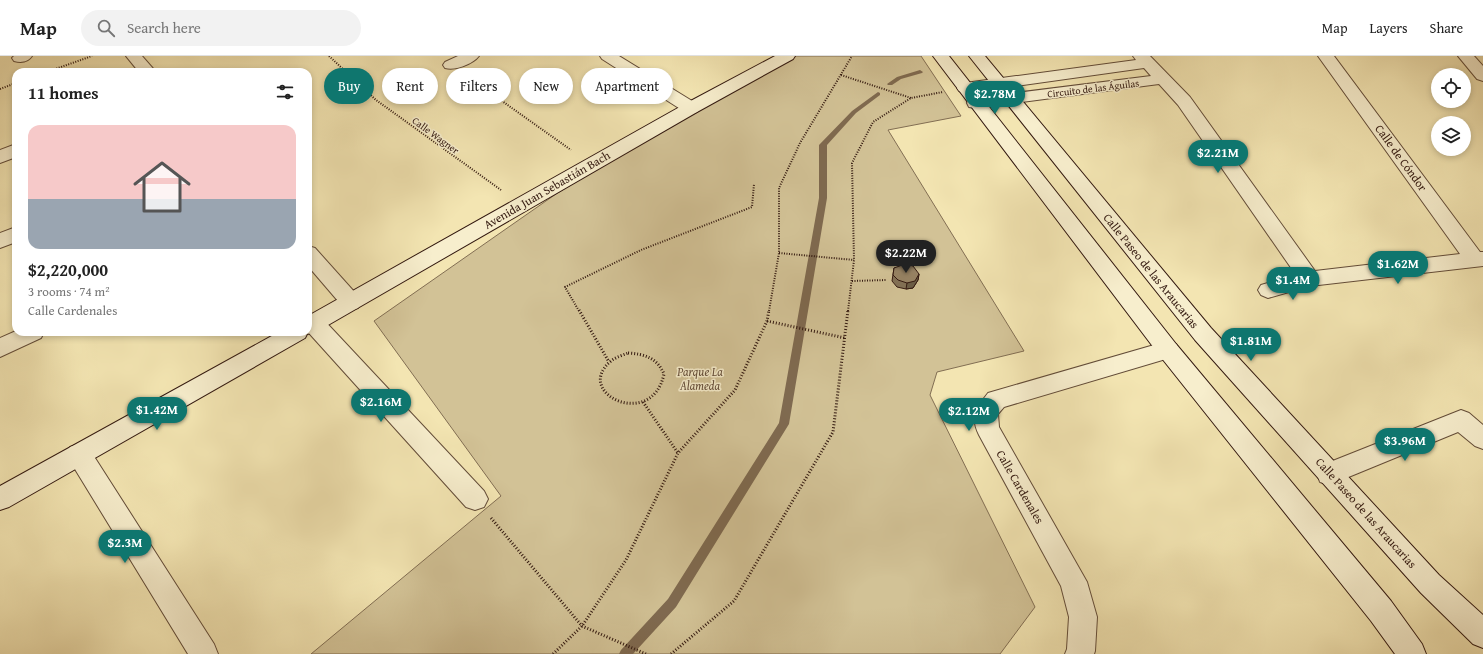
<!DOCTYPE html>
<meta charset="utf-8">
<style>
body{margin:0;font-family:"Gentium Book Plus",serif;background:#f2f2f2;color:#222;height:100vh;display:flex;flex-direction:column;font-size:15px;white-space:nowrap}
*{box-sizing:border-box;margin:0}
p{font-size:13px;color:#767676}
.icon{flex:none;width:22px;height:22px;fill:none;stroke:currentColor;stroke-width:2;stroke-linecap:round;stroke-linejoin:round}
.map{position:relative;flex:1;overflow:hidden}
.drawer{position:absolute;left:12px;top:12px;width:300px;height:268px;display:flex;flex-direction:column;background:#fff;border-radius:12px;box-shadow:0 2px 6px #0003}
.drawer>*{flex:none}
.banner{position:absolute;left:324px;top:12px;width:380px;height:36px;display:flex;gap:8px}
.controls{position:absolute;left:1431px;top:12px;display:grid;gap:8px}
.controls a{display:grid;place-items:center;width:40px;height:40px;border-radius:50%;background:#fff;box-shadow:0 2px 6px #0003;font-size:20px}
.price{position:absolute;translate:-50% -34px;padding:0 9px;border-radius:14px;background:#0f766e;color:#fff;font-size:13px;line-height:26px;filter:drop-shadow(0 1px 2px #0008)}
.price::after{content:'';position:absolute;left:50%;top:24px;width:12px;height:9px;margin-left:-6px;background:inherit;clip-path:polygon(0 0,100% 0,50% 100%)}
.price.current{background:#222;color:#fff}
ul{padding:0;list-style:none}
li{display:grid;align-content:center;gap:8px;height:212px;padding:0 16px}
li+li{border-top:1px solid #e0e0e0}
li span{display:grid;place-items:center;height:124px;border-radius:12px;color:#555}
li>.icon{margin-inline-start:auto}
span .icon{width:72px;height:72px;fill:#fffc;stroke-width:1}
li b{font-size:17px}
h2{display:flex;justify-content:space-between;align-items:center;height:48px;padding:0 16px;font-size:17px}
.chip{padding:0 14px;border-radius:18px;background:#fff;box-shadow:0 2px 6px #0003;font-size:14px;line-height:36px}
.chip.current{background:#0f766e;color:#fff}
header{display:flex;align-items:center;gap:24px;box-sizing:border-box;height:56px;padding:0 20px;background:#fff;border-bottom:1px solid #e0e0e0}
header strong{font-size:19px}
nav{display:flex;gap:22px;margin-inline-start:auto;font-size:14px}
.search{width:280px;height:36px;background:#f2f2f2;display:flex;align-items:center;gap:10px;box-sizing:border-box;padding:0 14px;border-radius:22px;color:#767676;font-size:15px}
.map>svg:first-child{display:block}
.green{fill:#d2c296;stroke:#826e53}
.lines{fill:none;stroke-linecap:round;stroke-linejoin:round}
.stream{fill:#7f6a50;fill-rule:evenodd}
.street-casing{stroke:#634c38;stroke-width:2}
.secondary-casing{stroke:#331910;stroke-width:2}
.path-far1{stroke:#331910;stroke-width:2;stroke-dasharray:1 1.5;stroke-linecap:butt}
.path{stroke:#331910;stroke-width:3;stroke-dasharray:1 2;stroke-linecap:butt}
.street{fill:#f7eecd;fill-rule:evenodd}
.secondary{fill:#f7eecd;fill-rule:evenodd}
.wall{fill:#827156;stroke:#331910}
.shaded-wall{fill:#6a5c46;stroke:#331910}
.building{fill:#978364;stroke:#331910}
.labels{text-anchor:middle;stroke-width:3;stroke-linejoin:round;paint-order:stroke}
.far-street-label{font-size:10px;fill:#331910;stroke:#f7eecd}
.street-label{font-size:12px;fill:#331910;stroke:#f7eecd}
.park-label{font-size:12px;font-style:italic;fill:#634c38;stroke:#f7eecd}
</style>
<header>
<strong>Map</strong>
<div class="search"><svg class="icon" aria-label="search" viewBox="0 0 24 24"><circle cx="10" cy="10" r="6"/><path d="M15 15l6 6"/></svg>Search here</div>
<nav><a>Map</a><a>Layers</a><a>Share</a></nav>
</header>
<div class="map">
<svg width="1483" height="598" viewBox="0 0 1483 598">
<rect width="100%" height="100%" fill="#f3e5b2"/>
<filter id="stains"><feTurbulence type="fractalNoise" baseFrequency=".005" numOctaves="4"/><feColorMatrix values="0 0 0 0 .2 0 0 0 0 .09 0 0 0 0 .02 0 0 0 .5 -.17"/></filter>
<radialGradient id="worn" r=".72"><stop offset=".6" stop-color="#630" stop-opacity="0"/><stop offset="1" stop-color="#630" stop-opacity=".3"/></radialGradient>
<path class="green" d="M791 0H921L961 60 888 74 1024 295 937 316 930 339 1035 551 1000 598H311L501 440 374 265 556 138 697 51Z"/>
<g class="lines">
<path class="stream" d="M920 14 923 16 922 17 901 23 892 29H888L887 28 897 21Z
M878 36 880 37V39L856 57 827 89V142L789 368 676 551 633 598H619L621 594 668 543 779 367 819 142V89L852 55Z"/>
<g class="street-casing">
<path id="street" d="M14 0H32C28 6 21 7 14 5L12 2Z
M126 0H142L156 16H139Z
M458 0H479C473 8 455 15 445 12L443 9 445 6Z
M600 0H619L697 48 699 52 697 56 691 57 685 56 602 3Z
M1133 0H1150L1190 41 1315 215 1460 198 1318 0H1334L1480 196H1483V210L1310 230 1268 242 1261 239 1258 234 1261 229 1296 219 1178 49 1159 28 975 52 969 51 967 47 969 43 975 42 1151 20 1144 12 965 37 959 35 957 32 959 29 965 27 1136 4Z
M1458 0H1474L1483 10V25L1477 23Z
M16 88V101L0 107V94Z
M16 171V186L0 192V177Z
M308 190 315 192 358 240 361 246 358 252 351 254 344 252 308 210Z
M313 259 321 261 484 435 488 443 484 451 475 454 466 451 308 276V260Z
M16 275 44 276 41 282 0 301V282Z
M1168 285 1176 288 1179 294 1176 300 1004 351 998 358 999 371 1087 526 1097 561 1095 595 1094 598H1065L1067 593 1069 561 1061 530 979 379C970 361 976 352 988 337Z
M1461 354 1469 357 1483 369V393L1475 390 1458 376 1329 429 1320 426 1317 418 1320 410Z
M79 388 88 391 214 588 218 598H188L70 405 67 398 70 391Z"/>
</g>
<g class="secondary-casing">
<path id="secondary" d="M775 0H795L793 3 697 56 316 276 307 278 305 282 9 451 0 454V430L279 276H308V260L685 48Z
M933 0H949L1176 288 1391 545 1422 588 1426 598H1395L1371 565 1160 300Z
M969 0H985L1211 272 1439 519 1483 559V592L1473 588 1421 537 1195 284Z"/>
</g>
<path class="path-far1" d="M329 0 376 44 501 134
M47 16 92 0
M841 19 911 42
M471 23 571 94
M0 33 16 27
M779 197 854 204
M852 225 887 224
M579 255 565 231 641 194 752 151 754 128
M769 255 779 197V132L800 87 852 0
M848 255 854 204 852 107 873 66 911 42 943 36"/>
<path class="path" d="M579 254 609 306
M767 265 845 282
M628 297C645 298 657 302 664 318 652 375 572 337 611 305 616 301 623 299 628 297Z
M643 346 678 397
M491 462 582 570 646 598
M553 598 582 570 626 504 678 397 735 334 767 265 769 254
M671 598 734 545 833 376 848 254"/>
<use href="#street" class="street"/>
<use href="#secondary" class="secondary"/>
</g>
<path class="wall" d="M894 212 919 218 918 224 913 232 906 233 897 231 892 225Z"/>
<path class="shaded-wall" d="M919 218 918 224 913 232 906 233 907 227Z"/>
<path class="building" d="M905 208 913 210 919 218 915 225 907 227 898 224 893 219 894 212Z"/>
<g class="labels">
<g class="far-street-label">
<text transform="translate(1093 32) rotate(-7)" y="4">Circuito de las Águilas</text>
<text transform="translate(436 79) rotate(36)" y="4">Calle Wagner</text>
</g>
<g class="street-label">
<text transform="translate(1401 102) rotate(54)" y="4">Calle de Cóndor</text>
<text transform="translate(547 134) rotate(-30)" y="4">Avenida Juan Sebastián Bach</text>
<text transform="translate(1151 215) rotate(51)" y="4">Calle Paseo de las Araucarias</text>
<text transform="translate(1020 431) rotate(60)" y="4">Calle Cardenales</text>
<text transform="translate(1366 457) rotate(48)" y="4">Calle Paseo de las Araucarias</text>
</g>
<g class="park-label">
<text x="700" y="320">Parque La<tspan x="700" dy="14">Alameda</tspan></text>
</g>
</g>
<rect width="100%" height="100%" filter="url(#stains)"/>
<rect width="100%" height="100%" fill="url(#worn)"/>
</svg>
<div class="controls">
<a><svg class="icon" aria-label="locate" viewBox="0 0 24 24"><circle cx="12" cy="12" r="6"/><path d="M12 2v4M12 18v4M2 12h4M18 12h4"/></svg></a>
<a><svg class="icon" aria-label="layers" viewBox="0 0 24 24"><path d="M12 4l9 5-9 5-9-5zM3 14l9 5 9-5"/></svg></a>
</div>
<b class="price" style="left:995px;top:59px">$2.78M</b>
<b class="price" style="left:1218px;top:118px">$2.21M</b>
<b class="price current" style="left:906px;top:218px">$2.22M</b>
<b class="price" style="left:1398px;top:229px">$1.62M</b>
<b class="price" style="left:1293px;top:245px">$1.4M</b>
<b class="price" style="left:1251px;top:306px">$1.81M</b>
<b class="price" style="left:381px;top:367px">$2.16M</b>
<b class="price" style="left:157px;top:375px">$1.42M</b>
<b class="price" style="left:969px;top:376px">$2.12M</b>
<b class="price" style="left:1405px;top:406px">$3.96M</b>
<b class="price" style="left:125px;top:508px">$2.3M</b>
<div class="banner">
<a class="chip current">Buy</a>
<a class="chip">Rent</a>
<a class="chip">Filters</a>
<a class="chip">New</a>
<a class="chip">Apartment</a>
</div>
<section class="drawer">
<h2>11 homes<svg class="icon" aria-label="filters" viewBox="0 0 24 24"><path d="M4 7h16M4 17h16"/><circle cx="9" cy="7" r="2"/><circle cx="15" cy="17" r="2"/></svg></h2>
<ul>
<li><span style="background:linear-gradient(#f6c9c9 60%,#9aa5b1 0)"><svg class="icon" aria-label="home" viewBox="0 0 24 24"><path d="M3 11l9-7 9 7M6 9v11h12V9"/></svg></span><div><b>$2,220,000</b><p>3 rooms · 74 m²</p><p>Calle Cardenales</p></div></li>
</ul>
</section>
</div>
